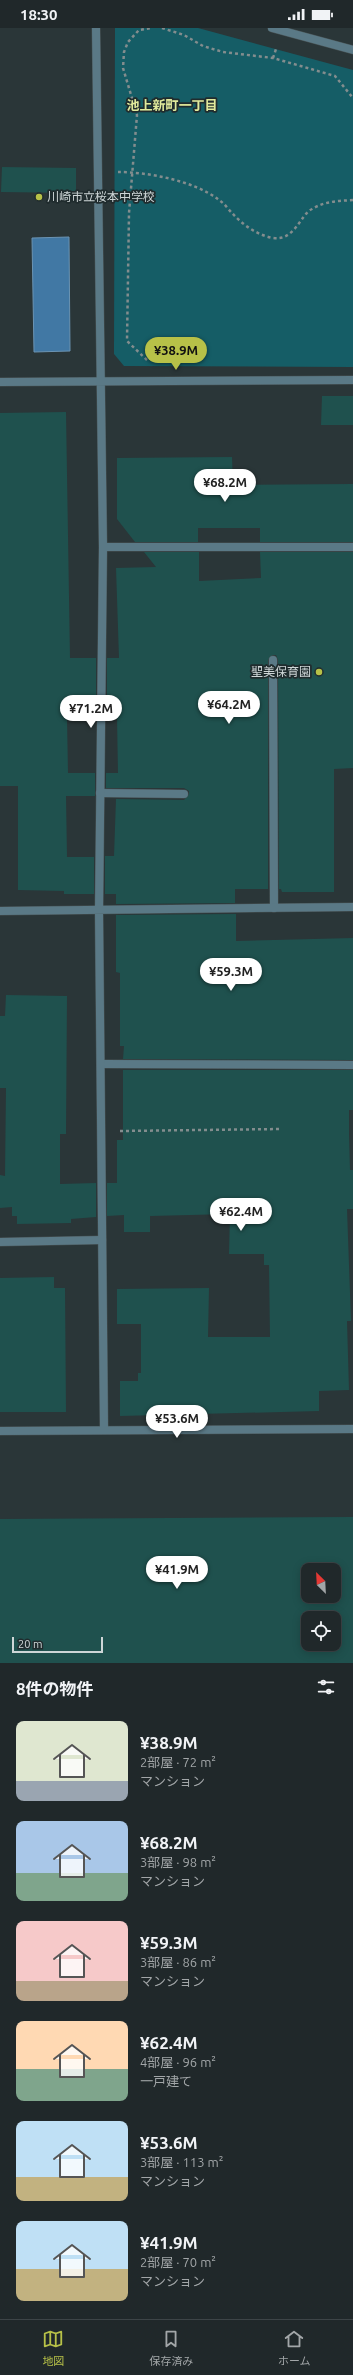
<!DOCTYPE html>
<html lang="ja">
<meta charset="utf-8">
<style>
body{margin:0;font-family:Ubuntu,"Noto Sans JP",sans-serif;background:#283032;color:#f1f3f6;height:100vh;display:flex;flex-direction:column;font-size:15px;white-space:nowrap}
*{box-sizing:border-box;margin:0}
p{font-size:13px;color:#a2a6a8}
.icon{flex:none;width:22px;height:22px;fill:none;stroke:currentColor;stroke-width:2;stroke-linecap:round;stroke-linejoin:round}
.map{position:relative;height:1635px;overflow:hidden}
.drawer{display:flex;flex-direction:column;background:#20282a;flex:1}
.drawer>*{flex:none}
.needle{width:26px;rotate:336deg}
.fabs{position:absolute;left:301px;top:1535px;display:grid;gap:8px}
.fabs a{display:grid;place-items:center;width:40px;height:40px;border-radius:8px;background:#20282a;box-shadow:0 2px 10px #0003,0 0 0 1px #3d4447;font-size:20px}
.scale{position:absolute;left:12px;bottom:10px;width:91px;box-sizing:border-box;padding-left:4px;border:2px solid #ced6d7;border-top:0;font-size:11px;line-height:14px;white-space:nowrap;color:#ced6d7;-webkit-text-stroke:3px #202c2e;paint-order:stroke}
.price{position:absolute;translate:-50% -34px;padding:0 9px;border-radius:14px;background:#fff;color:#222;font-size:13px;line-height:26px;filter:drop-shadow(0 1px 2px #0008)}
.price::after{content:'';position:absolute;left:50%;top:24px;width:12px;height:9px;margin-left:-6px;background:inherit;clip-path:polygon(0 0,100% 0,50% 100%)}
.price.on{background:#b7c148;color:#111}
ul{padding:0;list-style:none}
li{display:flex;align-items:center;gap:12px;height:100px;padding:0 16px}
li span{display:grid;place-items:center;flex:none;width:112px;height:80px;border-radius:8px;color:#555}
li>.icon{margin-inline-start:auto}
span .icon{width:48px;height:48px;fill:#fffc;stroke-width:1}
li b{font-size:17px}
h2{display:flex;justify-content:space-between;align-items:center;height:48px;padding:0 16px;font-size:17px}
.status{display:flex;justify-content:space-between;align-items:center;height:28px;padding:0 20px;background:#20282a;direction:ltr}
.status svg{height:11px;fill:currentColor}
.tab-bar{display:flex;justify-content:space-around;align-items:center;height:56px;border-top:1px solid #3d4447;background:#20282a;font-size:11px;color:#a2a6a8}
.tab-bar a{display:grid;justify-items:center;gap:2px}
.tab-bar .on{color:#b7c148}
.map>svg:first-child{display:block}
.green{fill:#155d66}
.water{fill:#4178a4;stroke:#6b94b3}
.building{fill:#1f514e;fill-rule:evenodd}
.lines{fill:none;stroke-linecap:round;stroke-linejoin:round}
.service-casing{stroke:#485355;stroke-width:9}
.minor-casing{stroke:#485355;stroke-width:9}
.path{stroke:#838d8e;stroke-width:2.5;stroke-dasharray:3 3;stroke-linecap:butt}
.service{stroke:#5a7986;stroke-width:8}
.minor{stroke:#5a7986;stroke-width:8}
.poi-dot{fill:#b7c148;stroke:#202c2e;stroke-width:1.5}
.labels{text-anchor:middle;stroke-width:3.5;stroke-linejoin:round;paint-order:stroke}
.poi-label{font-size:12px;fill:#ced6d7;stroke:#202c2e;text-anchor:start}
.neighbourhood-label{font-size:13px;font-weight:bold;fill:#e1ea9c;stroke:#202c2e}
</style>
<div class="status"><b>18:30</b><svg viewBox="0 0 49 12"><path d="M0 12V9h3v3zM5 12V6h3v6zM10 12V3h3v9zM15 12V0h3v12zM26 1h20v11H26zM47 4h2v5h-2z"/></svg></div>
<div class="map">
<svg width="353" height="1635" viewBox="0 0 353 1635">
<rect width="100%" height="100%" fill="#2a3638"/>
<path class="green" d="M115 0H198L353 42V339L124 338 114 326Z"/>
<path class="water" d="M69 209 70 323 34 324 32 210Z"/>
<path class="building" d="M2 139 76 140V165L1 164Z
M322 368H353V397H321Z
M66 384 70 630H96V689H67L68 745H95V768H66L67 829H94V866H64V863L18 862V758H0V385Z
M232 429 233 457 353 456V514H260V500H198V514H135L117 491V430Z
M144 524H199V553L261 550 260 524H353V740L334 741V864H282L281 861H279L278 632 276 627H273L268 632V861H235V875L116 876V866H105V828H114L116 771 184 772 189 766V763L184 760H106V745H118L117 689H107V630H119L116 540 156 539Z
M236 886V913L353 910V1032L123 1031 124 1018H120V945L116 944V887Z
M6 967 67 968 66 1106H60V1156L96 1155V1189L71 1191V1195L17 1196V1188H12V1179L0 1180V1147L5 1148 6 1060H0V988H5Z
M123 1042H353V1082H349V1105L350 1142H353V1181H347L351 1293H347L349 1362 319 1363V1383L120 1388V1353H138V1345H141V1296H117V1261L209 1260 208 1309H270L269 1237H264V1226H229L230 1186 150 1188V1204H124V1187L107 1188V1155H117V1112H123Z
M54 1249V1260H65L66 1384H0V1250Z
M353 1489V1635H0V1491ZM308 1542H334V1568H308ZM308 1590H334V1616H308Z"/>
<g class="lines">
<g class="service-casing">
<path id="service" d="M273 632 274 880
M100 765 184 766
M102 1036 353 1037
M0 1214 102 1212"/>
</g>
<g class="minor-casing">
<path id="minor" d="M96 0 103 519 99 883 104 1401
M272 0 353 22
M0 354 353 352
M103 519H353
M0 883 353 879
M0 1403 353 1401"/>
</g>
<path class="path" d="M162 0 184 7 203 18 223 24 273 30 335 48 353 70
M273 30 276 21
M118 144C148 144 195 153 219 172 224 175 228 181 232 185 243 197 257 207 273 210 295 213 300 187 312 181 325 173 339 173 353 172
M147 332 127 313 129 185 137 87 123 40 124 24 128 14 139 2 151 0
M120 1103 281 1101"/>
<use href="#service" class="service"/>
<use href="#minor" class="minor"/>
</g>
<g class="poi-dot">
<circle cx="39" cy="169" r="4"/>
<circle cx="319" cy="644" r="4"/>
</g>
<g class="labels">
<g class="poi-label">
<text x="47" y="173">川崎市立桜本中学校</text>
<text x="311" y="648" text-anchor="end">聖美保育園</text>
</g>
<g class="neighbourhood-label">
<text x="172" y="82">池上新町一丁目</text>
</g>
</g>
</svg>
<div class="fabs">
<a><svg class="needle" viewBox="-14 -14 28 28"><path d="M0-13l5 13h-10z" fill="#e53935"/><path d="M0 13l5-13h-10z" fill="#a2a6a8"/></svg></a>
<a><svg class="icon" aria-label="locate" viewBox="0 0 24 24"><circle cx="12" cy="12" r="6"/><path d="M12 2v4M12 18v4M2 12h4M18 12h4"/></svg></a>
</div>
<div class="scale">20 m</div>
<b class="price on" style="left:176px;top:343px">¥38.9M</b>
<b class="price" style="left:225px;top:475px">¥68.2M</b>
<b class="price" style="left:229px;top:697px">¥64.2M</b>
<b class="price" style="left:91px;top:701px">¥71.2M</b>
<b class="price" style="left:231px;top:964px">¥59.3M</b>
<b class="price" style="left:241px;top:1204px">¥62.4M</b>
<b class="price" style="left:177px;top:1411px">¥53.6M</b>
<b class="price" style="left:177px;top:1562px">¥41.9M</b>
</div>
<section class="drawer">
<h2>8件の物件<svg class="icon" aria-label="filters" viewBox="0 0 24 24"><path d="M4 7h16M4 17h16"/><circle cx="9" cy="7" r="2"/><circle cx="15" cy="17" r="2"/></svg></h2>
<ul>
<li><span style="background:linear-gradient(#dfe7d0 75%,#9aa5b1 0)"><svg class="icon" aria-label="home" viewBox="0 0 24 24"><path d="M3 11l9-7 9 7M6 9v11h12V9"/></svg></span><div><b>¥38.9M</b><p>2部屋 · 72 m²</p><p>マンション</p></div></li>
<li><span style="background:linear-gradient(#a9c7e8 65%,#7fa58c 0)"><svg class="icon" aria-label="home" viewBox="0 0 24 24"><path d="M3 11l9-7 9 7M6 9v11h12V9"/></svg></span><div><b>¥68.2M</b><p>3部屋 · 98 m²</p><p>マンション</p></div></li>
<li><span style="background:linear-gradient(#f6c9c9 75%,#b9a48a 0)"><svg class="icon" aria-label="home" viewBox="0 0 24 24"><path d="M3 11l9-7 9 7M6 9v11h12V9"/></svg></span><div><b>¥59.3M</b><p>3部屋 · 86 m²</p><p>マンション</p></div></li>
<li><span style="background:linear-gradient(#ffd9b3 60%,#7fa58c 0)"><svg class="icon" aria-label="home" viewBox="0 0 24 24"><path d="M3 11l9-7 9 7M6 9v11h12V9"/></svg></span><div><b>¥62.4M</b><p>4部屋 · 96 m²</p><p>一戸建て</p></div></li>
<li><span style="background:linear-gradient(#bfe0f5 70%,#c2b280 0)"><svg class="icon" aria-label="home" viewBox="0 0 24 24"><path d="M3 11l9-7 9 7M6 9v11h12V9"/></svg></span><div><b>¥53.6M</b><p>3部屋 · 113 m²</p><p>マンション</p></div></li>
<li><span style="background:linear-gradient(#bfe0f5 60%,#c2b280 0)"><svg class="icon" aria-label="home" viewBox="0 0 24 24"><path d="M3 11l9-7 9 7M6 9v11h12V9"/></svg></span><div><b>¥41.9M</b><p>2部屋 · 70 m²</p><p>マンション</p></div></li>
</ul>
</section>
<nav class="tab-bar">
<a class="on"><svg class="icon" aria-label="map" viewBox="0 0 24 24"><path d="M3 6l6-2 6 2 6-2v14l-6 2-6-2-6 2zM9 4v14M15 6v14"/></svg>地図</a>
<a><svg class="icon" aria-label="saved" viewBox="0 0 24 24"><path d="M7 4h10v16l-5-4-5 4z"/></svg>保存済み</a>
<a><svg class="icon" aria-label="home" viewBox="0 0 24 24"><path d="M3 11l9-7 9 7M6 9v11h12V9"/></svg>ホーム</a>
</nav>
